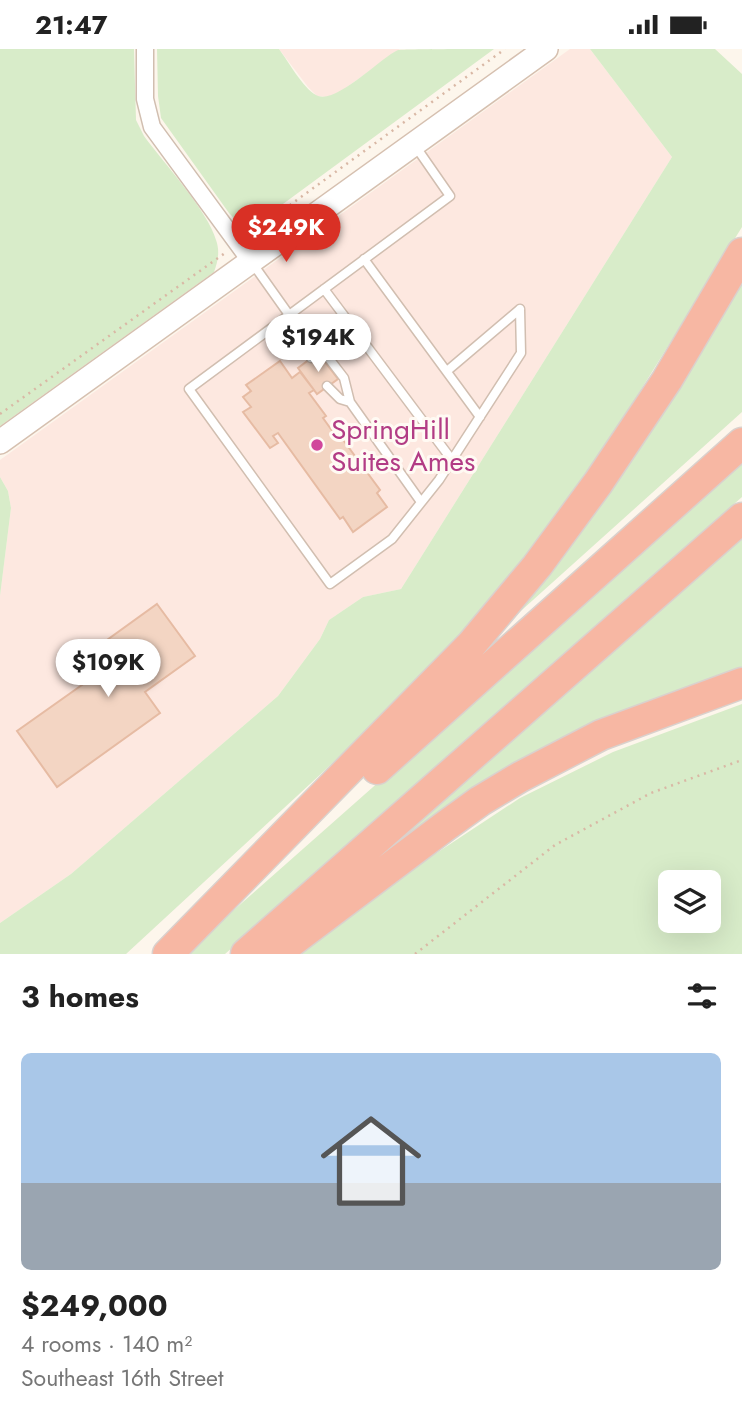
<!DOCTYPE html>
<meta charset="utf-8">
<style>
body{margin:0;font-family:Jost,sans-serif;background:#f2f2f2;color:#222;height:100vh;display:flex;flex-direction:column;font-size:26px;white-space:nowrap}
*{box-sizing:border-box;margin:0}
p{font-size:23px;color:#767676}
.icon{flex:none;width:38px;height:38px;fill:none;stroke:currentColor;stroke-width:2;stroke-linecap:round;stroke-linejoin:round}
.map{position:relative;height:905px;overflow:hidden}
.panel{display:flex;flex-direction:column;background:#fff;flex:1}
.panel>*{flex:none}
.controls{position:absolute;left:658px;top:821px;display:grid;gap:14px}
.controls a{display:grid;place-items:center;width:63px;height:63px;border-radius:10px;background:#fff;box-shadow:0 7px 28px #0002;font-size:35px}
.price{position:absolute;translate:-50% -60px;padding:0 16px;border-radius:24px;background:#fff;color:#222;font-size:23px;line-height:46px;filter:drop-shadow(0 2px 4px #0008)}
.price::after{content:'';position:absolute;left:50%;top:42px;width:21px;height:16px;margin-left:-10px;background:inherit;clip-path:polygon(0 0,100% 0,50% 100%)}
.price.current{background:#d93025;color:#fff}
ul{padding:0;list-style:none}
li{display:grid;align-content:center;gap:14px;height:371px;padding:0 21px}
li+li{border-top:2px solid #e0e0e0}
li span{display:grid;place-items:center;height:217px;border-radius:10px;color:#555}
li>.icon{margin-inline-start:auto}
span .icon{width:126px;height:126px;fill:#fffc;stroke-width:1}
li b{font-size:30px}
h2{display:flex;justify-content:space-between;align-items:center;height:84px;padding:0 21px;font-size:30px}
.status{display:flex;justify-content:space-between;align-items:center;height:49px;padding:0 35px;background:#fff;direction:ltr}
.status svg{height:19px;fill:currentColor}
.map>svg:first-child{display:block}
.commercial{fill:#fde8e0}
.green{fill:#d8ecc9;fill-rule:evenodd}
.building{fill:#f3d5c3;stroke:#e6bba3;stroke-width:2}
.lines{fill:none;stroke-linecap:round;stroke-linejoin:round}
.service-casing{stroke:#d1beb0;stroke-width:11}
.minor-casing{stroke:#d1beb0;stroke-width:19}
.secondary-casing{stroke:#d6c0b0;stroke-width:26}
.motorway-casing{stroke:#dad1cd;stroke-width:33}
.path{stroke:#d9b8a5;stroke-width:2.5;stroke-dasharray:2 5;stroke-linecap:butt}
.service{stroke:#fff;stroke-width:8}
.minor{stroke:#fff;stroke-width:16}
.secondary{stroke:#fff;stroke-width:23}
.motorway{stroke:#f7b7a3;stroke-width:30}
.hotel-dot{fill:#d1479c;stroke:#fffaf3;stroke-width:2.5}
.labels{text-anchor:middle;stroke-width:6;stroke-linejoin:round;paint-order:stroke}
.hotel-label{font-size:28px;fill:#b23c85;stroke:#fffaf3;text-anchor:start}
</style>
<div class="status"><b>21:47</b><svg viewBox="0 0 49 12"><path d="M0 12V9h3v3zM5 12V6h3v6zM10 12V3h3v9zM15 12V0h3v12zM26 1h20v11H26zM47 4h2v5h-2z"/></svg></div>
<div class="map">
<svg width="742" height="905" viewBox="0 0 742 905">
<rect width="100%" height="100%" fill="#fdf6ec"/>
<path class="commercial" d="M279 0H400L340 43 327 48 317 47 308 38Z
M570 0H590L672 108 401 540 363 548 329 571 320 590 278 647 71 825 0 874V547L11 459 8 442 0 428V411Z"/>
<path class="green" d="M0 0H134L136 71 144 87C163 113 208 162 216 191 220 202 218 212 214 223L0 377Z
M157 0H279C288 12 303 39 316 46 335 57 380 9 398 1 408 0 478 0 494 0L249 180 239 175 229 164 161 69 158 47Z
M590 0H715L742 25V178L578 442 480 565 419 631 323 723 126 905H0V874L71 825 278 647 320 590 329 571 363 548 401 540 672 108Z
M742 228V363L502 579Z
M742 412V448L225 905H184Z
M0 428 8 442 11 459 0 547Z
M742 488V621L406 791 405 785 408 781Z
M742 655V905H298L379 842 520 749 613 703ZM670 833H709V872H670Z"/>
<path class="building" d="M318 304 338 330 317 345 298 319Z
M280 312 292 329 300 323 314 341 309 344 326 367 323 369 338 390 341 388 380 441 377 444 387 458 353 483 343 468 340 470 278 384 273 387 278 394 270 399 243 363 251 358 243 348 251 342 246 336Z
M157 555 195 607 145 643 160 664 57 738 17 682 120 609 107 591Z"/>
<g class="lines">
<g class="service-casing">
<path id="service" d="M416 98 450 147 189 340 330 535 392 490 439 431 521 304 520 260
M364 210 480 368
M253 215 309 294 324 303 344 329 350 353 421 453
M324 240 452 411
M309 294 311 309
M447 322 520 260
M327 337 340 350 350 353"/>
</g>
<g class="minor-casing">
<path id="minor" d="M145 0V50L152 78 251 213"/>
</g>
<g class="secondary-casing">
<path id="secondary" d="M0 393 546 0"/>
</g>
<g class="motorway-casing">
<path id="motorway" d="M377 720 742 394
M168 905 471 596 537 517 598 434 667 331 742 204
M246 905 742 469
M275 905 444 778 480 752 520 728 601 686 742 634"/>
</g>
<path class="path" d="M250 185 505 0
M0 365 225 204
M415 905 555 796 651 744 742 711"/>
<use href="#service" class="service"/>
<use href="#minor" class="minor"/>
<use href="#secondary" class="secondary"/>
<use href="#motorway" class="motorway"/>
</g>
<circle class="hotel-dot" cx="317" cy="396" r="7"/>
<g class="labels">
<g class="hotel-label">
<text x="331" y="390">SpringHill<tspan x="331" dy="32">Suites Ames</tspan></text>
</g>
</g>
</svg>
<div class="controls">
<a><svg class="icon" aria-label="layers" viewBox="0 0 24 24"><path d="M12 4l9 5-9 5-9-5zM3 14l9 5 9-5"/></svg></a>
</div>
<b class="price current" style="left:286px;top:215px">$249K</b>
<b class="price" style="left:318px;top:325px">$194K</b>
<b class="price" style="left:108px;top:650px">$109K</b>
</div>
<section class="panel">
<h2>3 homes<svg class="icon" aria-label="filters" viewBox="0 0 24 24"><path d="M4 7h16M4 17h16"/><circle cx="9" cy="7" r="2"/><circle cx="15" cy="17" r="2"/></svg></h2>
<ul>
<li><span style="background:linear-gradient(#a9c7e8 60%,#9aa5b1 0)"><svg class="icon" aria-label="home" viewBox="0 0 24 24"><path d="M3 11l9-7 9 7M6 9v11h12V9"/></svg></span><div><b>$249,000</b><p>4 rooms · 140 m²</p><p>Southeast 16th Street</p></div></li>
</ul>
</section>
